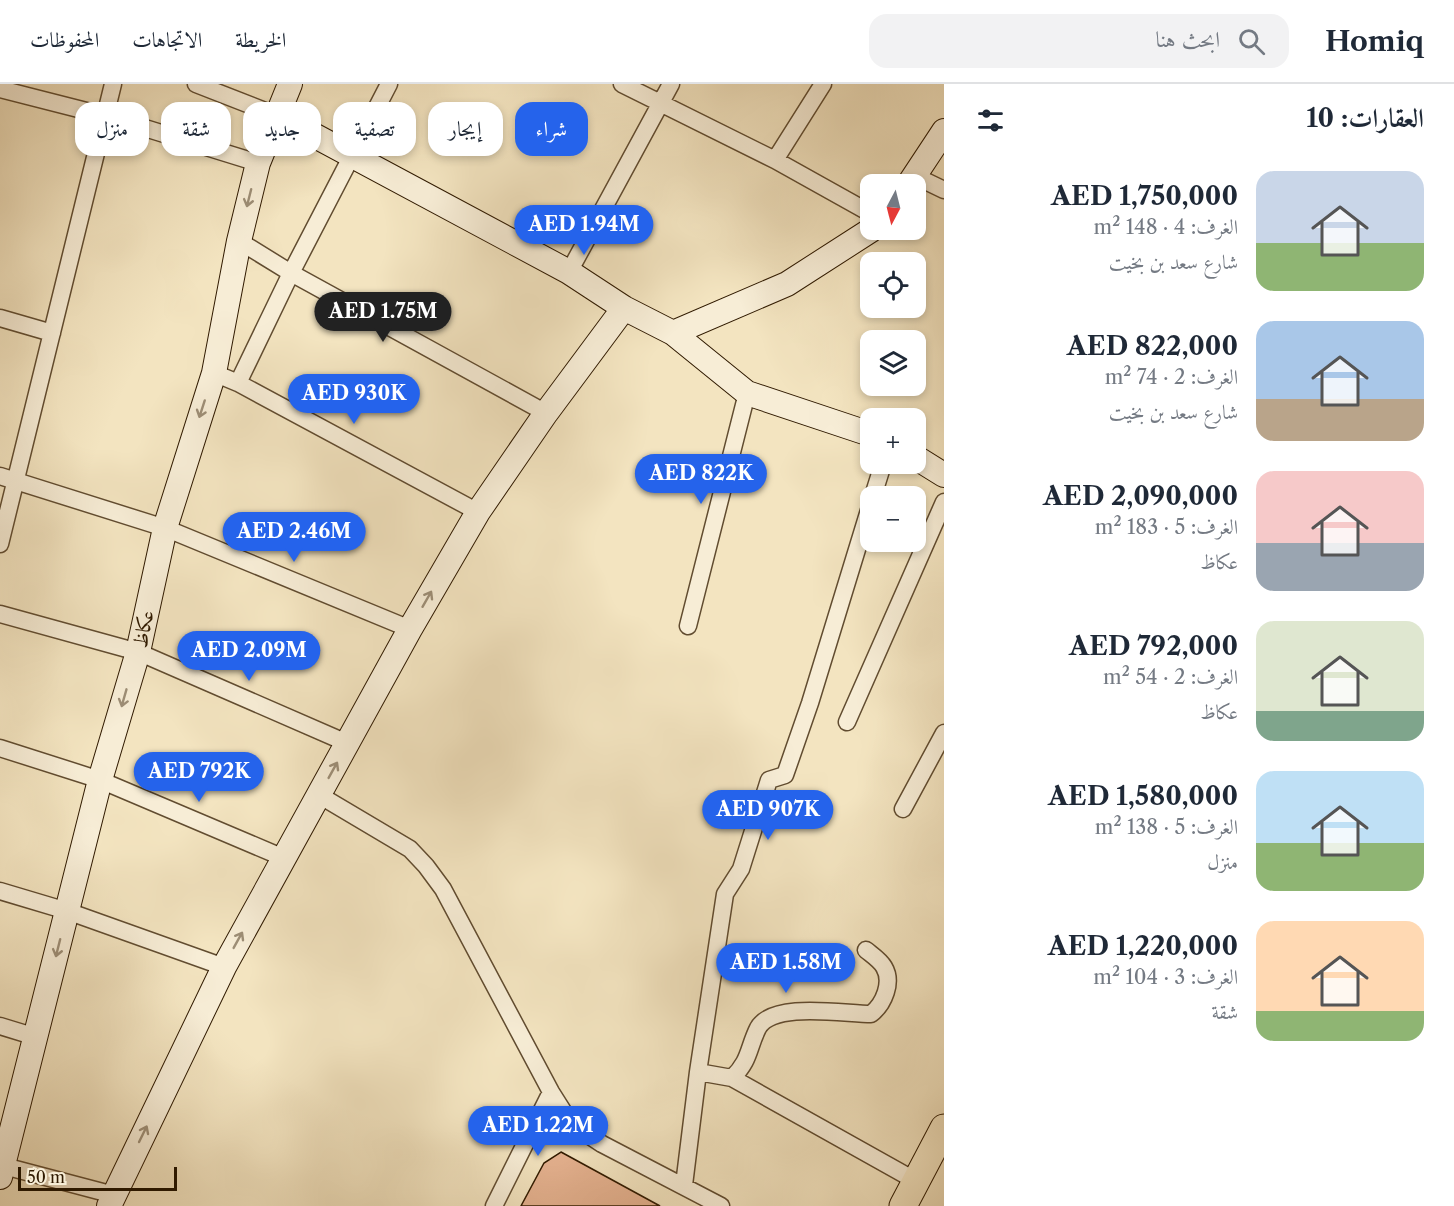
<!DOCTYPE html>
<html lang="ar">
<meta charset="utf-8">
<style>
body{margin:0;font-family:"Libre Caslon Text",Amiri,serif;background:#f2f2f3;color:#1f2937;direction:rtl;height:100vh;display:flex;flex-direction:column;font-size:22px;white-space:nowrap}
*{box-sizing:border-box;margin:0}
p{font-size:20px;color:#747a83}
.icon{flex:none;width:33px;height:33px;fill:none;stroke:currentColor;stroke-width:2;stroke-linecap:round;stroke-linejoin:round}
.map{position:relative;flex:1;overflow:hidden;direction:ltr}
.panel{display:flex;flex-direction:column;background:#fff;width:510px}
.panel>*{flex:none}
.banner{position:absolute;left:18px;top:18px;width:570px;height:54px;direction:rtl;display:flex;gap:12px}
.needle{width:39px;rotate:187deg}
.buttons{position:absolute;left:860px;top:90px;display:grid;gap:12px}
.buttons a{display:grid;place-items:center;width:66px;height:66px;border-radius:12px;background:#fff;box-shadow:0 3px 9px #0003;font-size:30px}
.scale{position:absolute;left:18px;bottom:15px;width:159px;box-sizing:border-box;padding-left:6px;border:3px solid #301a00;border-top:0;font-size:16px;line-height:21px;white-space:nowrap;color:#301a00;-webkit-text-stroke:4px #f7edd6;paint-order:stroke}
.price{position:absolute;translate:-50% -51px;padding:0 14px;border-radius:21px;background:#2563eb;color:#fff;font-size:20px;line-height:39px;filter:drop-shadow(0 2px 3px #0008)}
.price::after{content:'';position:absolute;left:50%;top:36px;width:18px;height:14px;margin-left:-9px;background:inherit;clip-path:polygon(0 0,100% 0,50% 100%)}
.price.on{background:#222;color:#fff}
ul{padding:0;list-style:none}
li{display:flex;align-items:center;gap:18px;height:150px;padding:0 30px}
li span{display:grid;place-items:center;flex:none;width:168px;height:120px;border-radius:18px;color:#555}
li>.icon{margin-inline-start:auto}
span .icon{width:72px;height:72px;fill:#fffc;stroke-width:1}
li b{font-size:26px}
h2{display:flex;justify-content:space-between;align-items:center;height:72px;padding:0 30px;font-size:26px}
.chip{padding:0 21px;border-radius:18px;background:#fff;box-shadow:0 3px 9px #0003;font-size:21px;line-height:54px}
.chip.on{background:#2563eb;color:#fff}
header{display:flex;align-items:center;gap:36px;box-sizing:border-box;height:84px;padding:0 30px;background:#fff;border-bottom:2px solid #e0e1e3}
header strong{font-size:28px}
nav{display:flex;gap:33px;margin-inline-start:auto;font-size:21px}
.search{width:420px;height:54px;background:#f2f2f3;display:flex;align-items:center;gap:15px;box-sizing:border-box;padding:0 21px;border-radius:18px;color:#747a83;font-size:22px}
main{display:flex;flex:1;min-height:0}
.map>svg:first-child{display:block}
.building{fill:#e4b18f;stroke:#301a00;stroke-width:1.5;filter:url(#shadow)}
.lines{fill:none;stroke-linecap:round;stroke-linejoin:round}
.street-casing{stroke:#614c30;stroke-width:19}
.secondary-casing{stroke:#301a00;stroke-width:26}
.primary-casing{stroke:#301a00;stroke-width:29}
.street{stroke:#f7edd6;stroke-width:16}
.secondary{stroke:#f7edd6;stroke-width:24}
.primary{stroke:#f3e4c0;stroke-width:27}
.oneway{stroke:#9d8e76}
.labels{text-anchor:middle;stroke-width:4.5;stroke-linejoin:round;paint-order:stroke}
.street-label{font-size:20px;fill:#301a00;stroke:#f7edd6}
</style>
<header>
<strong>Homiq</strong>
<div class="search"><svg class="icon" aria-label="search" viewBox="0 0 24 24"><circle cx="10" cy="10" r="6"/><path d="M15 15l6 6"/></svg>ابحث هنا</div>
<nav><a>الخريطة</a><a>الاتجاهات</a><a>المحفوظات</a></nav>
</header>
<main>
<section class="panel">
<h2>العقارات: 10<svg class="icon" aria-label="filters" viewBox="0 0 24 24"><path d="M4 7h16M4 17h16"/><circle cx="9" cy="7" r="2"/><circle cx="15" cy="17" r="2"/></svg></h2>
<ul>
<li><span style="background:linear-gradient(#c9d6e8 60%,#8fb573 0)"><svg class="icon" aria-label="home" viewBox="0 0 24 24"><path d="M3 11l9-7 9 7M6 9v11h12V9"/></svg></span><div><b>AED 1,750,000</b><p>الغرف: 4 · 148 m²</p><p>شارع سعد بن بخيت</p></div></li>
<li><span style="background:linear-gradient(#a9c7e8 65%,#b9a48a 0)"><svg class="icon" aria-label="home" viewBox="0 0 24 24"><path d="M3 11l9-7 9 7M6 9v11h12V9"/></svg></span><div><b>AED 822,000</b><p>الغرف: 2 · 74 m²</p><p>شارع سعد بن بخيت</p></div></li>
<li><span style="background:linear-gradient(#f6c9c9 60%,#9aa5b1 0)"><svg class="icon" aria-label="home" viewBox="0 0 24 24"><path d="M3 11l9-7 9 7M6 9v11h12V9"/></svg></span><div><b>AED 2,090,000</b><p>الغرف: 5 · 183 m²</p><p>عكاظ</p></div></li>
<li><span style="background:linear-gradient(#dfe7d0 75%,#7fa58c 0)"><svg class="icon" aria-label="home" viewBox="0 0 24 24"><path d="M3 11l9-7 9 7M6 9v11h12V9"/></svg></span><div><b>AED 792,000</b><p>الغرف: 2 · 54 m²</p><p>عكاظ</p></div></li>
<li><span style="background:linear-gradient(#bfe0f5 60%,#8fb573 0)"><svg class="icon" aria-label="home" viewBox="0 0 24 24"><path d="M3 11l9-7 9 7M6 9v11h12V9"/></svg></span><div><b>AED 1,580,000</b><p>الغرف: 5 · 138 m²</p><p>منزل</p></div></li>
<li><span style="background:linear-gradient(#ffd9b3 75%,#8fb573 0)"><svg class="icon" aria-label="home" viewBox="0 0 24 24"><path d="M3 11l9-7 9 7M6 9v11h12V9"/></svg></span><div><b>AED 1,220,000</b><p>الغرف: 3 · 104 m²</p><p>شقة</p></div></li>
</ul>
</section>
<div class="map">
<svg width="944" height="1122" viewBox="0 0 944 1122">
<defs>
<filter id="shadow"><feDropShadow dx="5.5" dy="5.5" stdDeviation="1.5" flood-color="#0004"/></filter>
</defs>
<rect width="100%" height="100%" fill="#f3e4c0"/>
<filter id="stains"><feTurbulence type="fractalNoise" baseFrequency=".00333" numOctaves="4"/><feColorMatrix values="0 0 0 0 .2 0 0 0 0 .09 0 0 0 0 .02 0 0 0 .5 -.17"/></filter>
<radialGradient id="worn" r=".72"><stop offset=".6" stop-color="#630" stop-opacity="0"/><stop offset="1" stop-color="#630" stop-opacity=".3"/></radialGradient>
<path class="building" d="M561 1068 660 1122H521L544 1079Z"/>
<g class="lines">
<g class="street-casing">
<path id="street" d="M196 0 278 32
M622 0 775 76 870 129
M0 5 106 32 258 79
M775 76 823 0
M915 92 944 106
M239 157 291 189 546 329
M569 188 671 0
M0 234 52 249
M214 289 238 299 478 428
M238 299 291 189 389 0
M0 392 165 444 410 545
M873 412 883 380
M0 460 113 0
M0 530 138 568 347 659
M688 542 747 309
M847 638 944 418
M0 664 100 696 284 774
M319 711 410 765 426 782 443 805 551 1008 563 1027 581 1046 602 1060 721 1122
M903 725 944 649
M0 807 67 827 224 883
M0 942 36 953
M698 988 732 994C750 977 748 964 758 944 773 917 844 930 871 930 884 920 893 898 884 883 880 876 872 871 866 866
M732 994 916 1097
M0 1081 114 1111
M684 1101 698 988 725 810 741 785 769 696 785 691 810 619 870 423
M494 1122 551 1008"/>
</g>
<g class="secondary-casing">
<path id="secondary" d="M278 32 569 188 624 224 673 249 747 309 870 350
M909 100 944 47
M673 249 787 200 871 146
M915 373 944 391
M0 1093 100 696 138 568 165 444 214 289 239 157 258 79 290 0
M109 1122 224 883 410 545 478 428 546 329 624 224"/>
</g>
<g class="primary-casing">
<path id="primary" d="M903 1122 944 1044"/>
</g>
<use href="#street" class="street"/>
<use href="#secondary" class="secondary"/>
<use href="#primary" class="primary"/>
</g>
<defs><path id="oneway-shaft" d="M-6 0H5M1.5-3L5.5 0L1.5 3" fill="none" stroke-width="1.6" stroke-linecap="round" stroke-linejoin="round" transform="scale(1.5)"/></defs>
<g class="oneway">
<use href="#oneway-shaft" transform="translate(249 114) rotate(104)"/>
<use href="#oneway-shaft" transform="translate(202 325) rotate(108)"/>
<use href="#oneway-shaft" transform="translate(427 515) rotate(-60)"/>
<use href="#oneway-shaft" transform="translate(124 614) rotate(106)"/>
<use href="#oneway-shaft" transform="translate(333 686) rotate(-61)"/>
<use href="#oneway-shaft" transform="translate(238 856) rotate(-61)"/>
<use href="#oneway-shaft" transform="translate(58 864) rotate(104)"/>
<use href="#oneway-shaft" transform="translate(143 1050) rotate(-64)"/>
</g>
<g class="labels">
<g class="street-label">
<text transform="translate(143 545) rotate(-78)" y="7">عكاظ</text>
</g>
</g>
<rect width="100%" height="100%" filter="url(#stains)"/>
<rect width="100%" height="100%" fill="url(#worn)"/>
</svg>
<div class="buttons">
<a><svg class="needle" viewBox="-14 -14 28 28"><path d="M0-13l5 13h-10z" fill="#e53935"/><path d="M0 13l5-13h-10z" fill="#747a83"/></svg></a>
<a><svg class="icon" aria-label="locate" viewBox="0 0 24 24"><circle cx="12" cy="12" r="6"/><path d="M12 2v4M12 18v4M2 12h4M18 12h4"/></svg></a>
<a><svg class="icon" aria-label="layers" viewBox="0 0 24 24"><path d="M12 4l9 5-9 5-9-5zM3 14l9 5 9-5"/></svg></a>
<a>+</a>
<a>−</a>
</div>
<div class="scale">50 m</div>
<b class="price" style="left:584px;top:172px">AED 1.94M</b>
<b class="price on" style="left:383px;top:259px">AED 1.75M</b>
<b class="price" style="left:354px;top:341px">AED 930K</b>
<b class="price" style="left:701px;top:421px">AED 822K</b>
<b class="price" style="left:294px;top:479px">AED 2.46M</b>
<b class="price" style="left:249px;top:598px">AED 2.09M</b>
<b class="price" style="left:199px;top:719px">AED 792K</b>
<b class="price" style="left:768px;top:757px">AED 907K</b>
<b class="price" style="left:786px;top:910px">AED 1.58M</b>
<b class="price" style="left:538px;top:1073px">AED 1.22M</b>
<div class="banner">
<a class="chip on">شراء</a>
<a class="chip">إيجار</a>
<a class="chip">تصفية</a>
<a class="chip">جديد</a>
<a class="chip">شقة</a>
<a class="chip">منزل</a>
</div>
</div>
</main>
